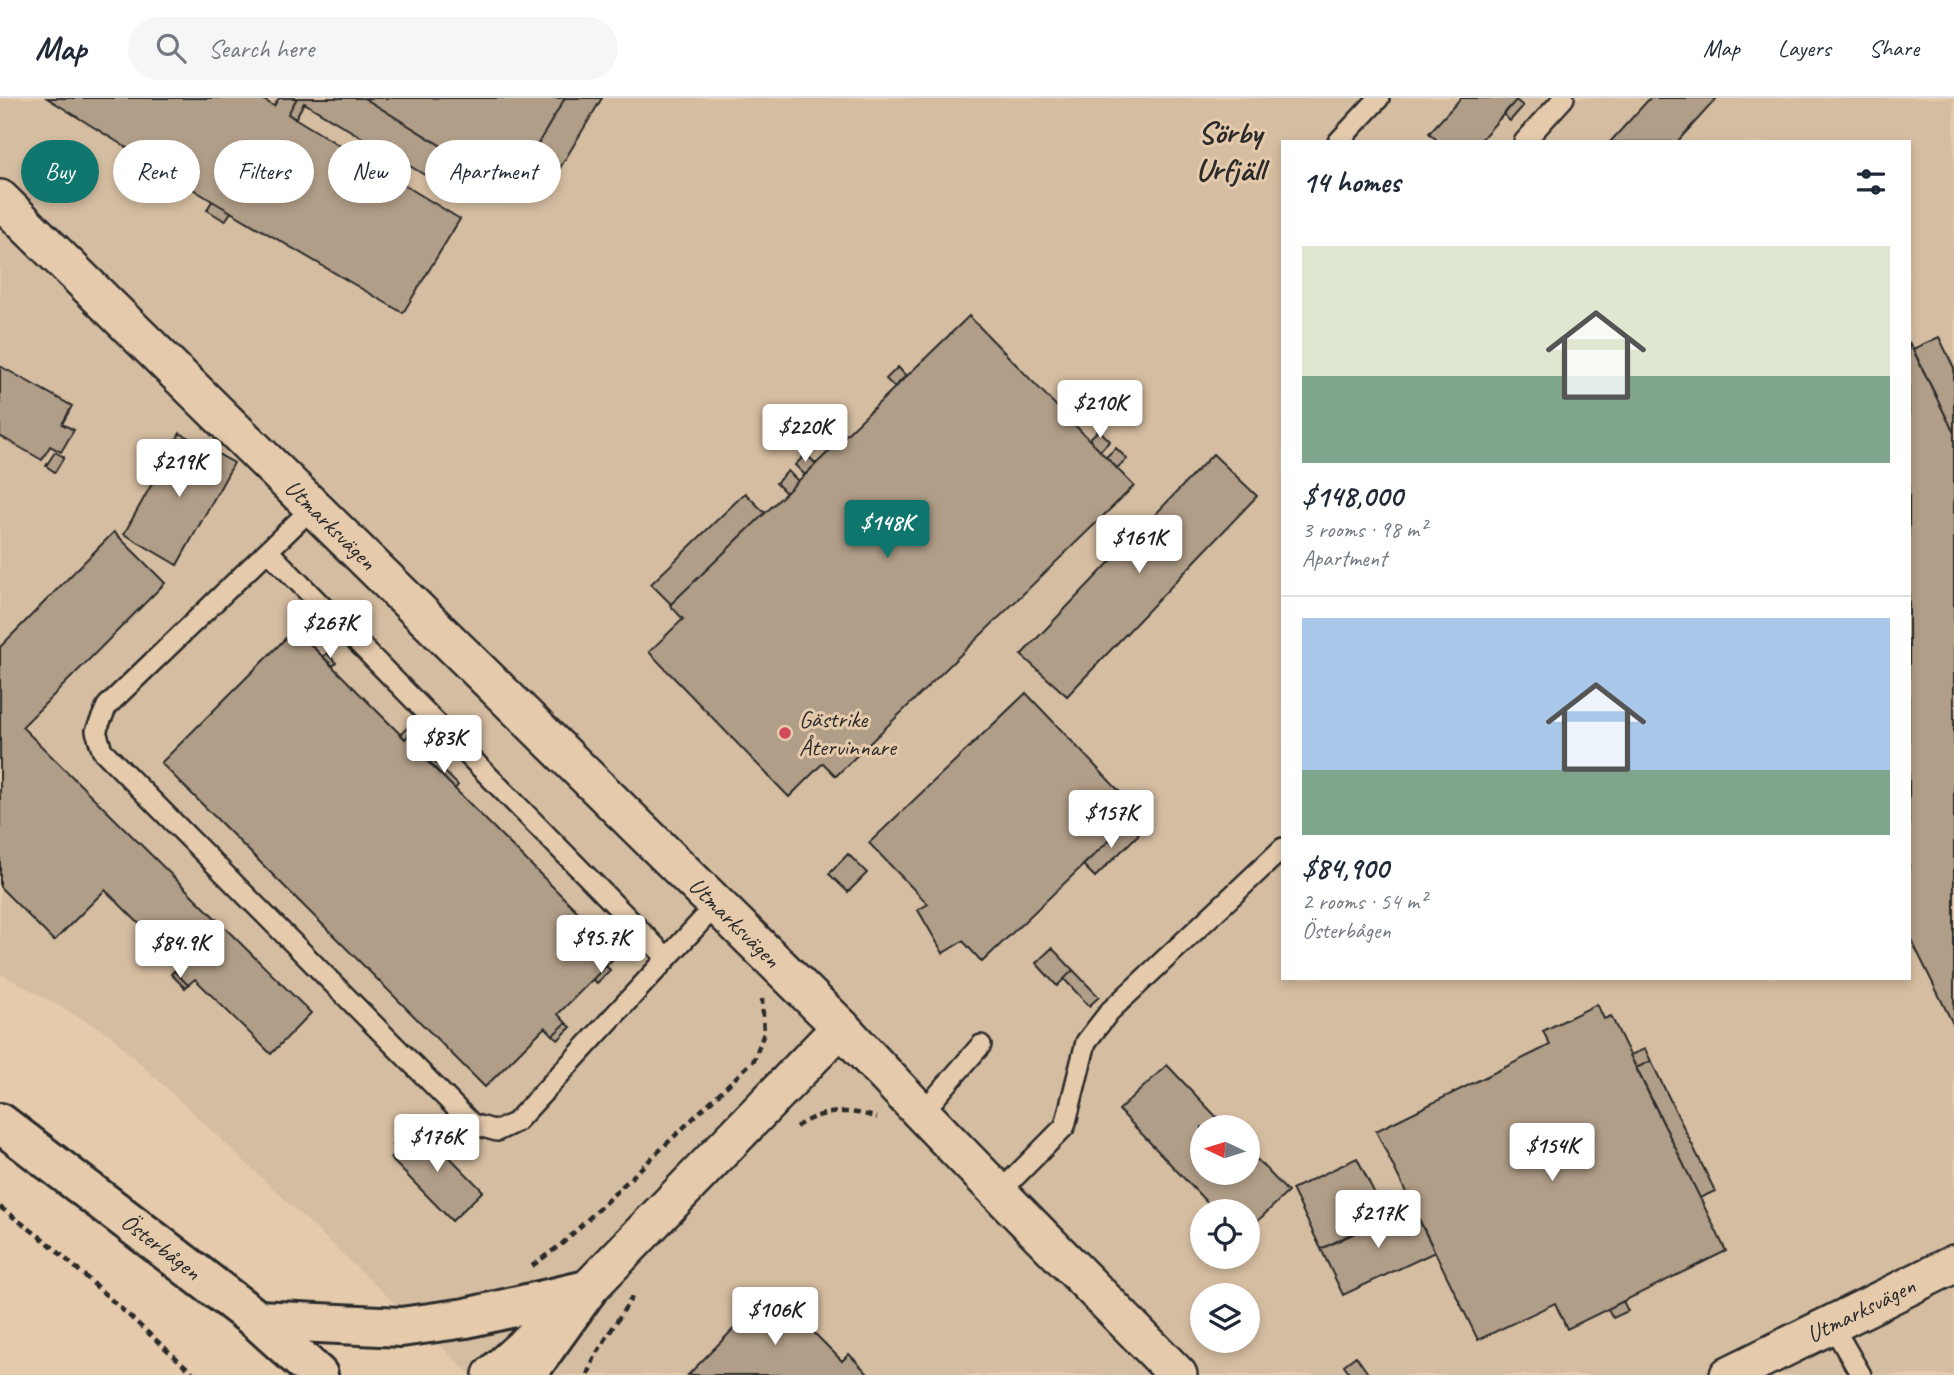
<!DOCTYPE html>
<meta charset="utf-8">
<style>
body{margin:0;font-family:Caveat,sans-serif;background:#f6f6f7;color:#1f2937;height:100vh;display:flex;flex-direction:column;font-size:26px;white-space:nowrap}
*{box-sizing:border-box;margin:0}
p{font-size:23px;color:#747a83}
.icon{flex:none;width:38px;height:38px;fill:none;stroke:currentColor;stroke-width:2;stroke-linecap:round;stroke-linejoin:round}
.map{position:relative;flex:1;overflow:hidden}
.sheet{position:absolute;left:1281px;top:42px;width:630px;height:840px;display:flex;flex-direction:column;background:#fff;border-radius:0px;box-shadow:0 4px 10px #0003}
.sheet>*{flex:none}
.top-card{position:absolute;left:21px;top:42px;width:665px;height:63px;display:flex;gap:14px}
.needle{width:46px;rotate:274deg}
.fabs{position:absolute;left:1190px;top:1017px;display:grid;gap:14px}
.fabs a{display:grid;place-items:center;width:70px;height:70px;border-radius:50%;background:#fff;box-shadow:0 4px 10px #0003;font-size:35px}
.price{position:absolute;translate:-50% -60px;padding:0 16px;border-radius:7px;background:#fff;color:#222;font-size:23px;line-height:46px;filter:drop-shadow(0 2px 4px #0008)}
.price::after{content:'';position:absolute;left:50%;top:42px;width:21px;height:16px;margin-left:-10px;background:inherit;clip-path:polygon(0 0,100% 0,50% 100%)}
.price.selected{background:#0f766e;color:#fff}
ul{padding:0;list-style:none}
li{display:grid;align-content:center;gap:14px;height:371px;padding:0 21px}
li+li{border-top:2px solid #e0e1e3}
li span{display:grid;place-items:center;height:217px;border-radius:0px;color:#555}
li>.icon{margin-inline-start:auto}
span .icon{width:126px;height:126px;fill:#fffc;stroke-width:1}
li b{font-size:30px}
h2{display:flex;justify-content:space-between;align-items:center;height:84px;padding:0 21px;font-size:30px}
.tag{padding:0 24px;border-radius:32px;background:#fff;box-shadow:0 4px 10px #0003;font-size:24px;line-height:63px}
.tag.selected{background:#0f766e;color:#fff}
header{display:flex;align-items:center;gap:42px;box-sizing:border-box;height:98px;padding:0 35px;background:#fff;border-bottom:2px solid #e0e1e3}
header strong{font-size:33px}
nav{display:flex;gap:38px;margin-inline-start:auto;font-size:24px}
.search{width:490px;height:63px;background:#f6f6f7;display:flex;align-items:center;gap:18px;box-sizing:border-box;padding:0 24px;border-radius:38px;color:#747a83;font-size:26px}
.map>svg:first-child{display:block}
.built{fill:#d5bda1;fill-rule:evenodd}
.building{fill:#b19e88;stroke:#2b2b2b;stroke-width:2}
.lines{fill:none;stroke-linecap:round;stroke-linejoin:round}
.service-casing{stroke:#2b2b2b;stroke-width:24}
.minor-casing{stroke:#2b2b2b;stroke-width:42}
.secondary-casing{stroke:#2b2b2b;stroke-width:44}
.path{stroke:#2b2b2b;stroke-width:4.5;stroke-dasharray:7 5;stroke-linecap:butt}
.service{stroke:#e5caac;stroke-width:19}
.minor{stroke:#e5caac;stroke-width:37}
.secondary{stroke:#e5caac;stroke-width:38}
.poi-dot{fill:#d1495b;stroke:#e5caac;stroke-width:2.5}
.labels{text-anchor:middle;stroke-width:6;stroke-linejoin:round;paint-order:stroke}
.street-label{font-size:24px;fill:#2b2b2b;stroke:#e5caac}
.poi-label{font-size:24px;fill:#2b2b2b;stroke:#e5caac;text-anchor:start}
.district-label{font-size:32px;font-weight:bold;fill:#2b2b2b;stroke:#e5caac}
</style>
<header>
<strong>Map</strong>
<div class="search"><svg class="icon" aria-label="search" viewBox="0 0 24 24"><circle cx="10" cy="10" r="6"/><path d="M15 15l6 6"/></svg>Search here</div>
<nav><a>Map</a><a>Layers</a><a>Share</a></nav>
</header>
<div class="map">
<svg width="1954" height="1277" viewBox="0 0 1954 1277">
<rect width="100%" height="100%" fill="#e5caac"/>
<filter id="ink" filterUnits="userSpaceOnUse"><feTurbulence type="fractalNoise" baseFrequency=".0143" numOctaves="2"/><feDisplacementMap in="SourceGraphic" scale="14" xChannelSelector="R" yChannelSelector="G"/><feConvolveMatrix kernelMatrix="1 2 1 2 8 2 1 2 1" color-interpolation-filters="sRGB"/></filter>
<g filter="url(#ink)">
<path class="built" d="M0 0H1954V1277H471L109 936 0 875ZM1283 44H1909V880H1283ZM1202 1029H1248V1074H1202ZM1202 1113H1248V1158H1202ZM1202 1197H1248V1242H1202Z"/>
<path class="building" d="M47 0H260L274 8 279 0H297L288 16 460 121 403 215 212 103Z
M297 0H364L487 76 470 104 304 5 295 21 288 16Z
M364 0H565L511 91Z
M565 0H602L557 75 542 68 531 86 519 78Z
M1461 0H1518L1479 44H1439L1429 35Z
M1650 0H1717L1677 44H1610Z
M1516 2 1523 8 1510 23 1504 17Z
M212 103 231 114 225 123 207 112Z
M969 218 1134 388 836 678 823 665 789 699 649 554 683 521 670 507Z
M1939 239 1954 270V335L1913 251Z
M1909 244 1954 335V928L1909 837Z
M0 268 72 308 62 326 74 332 61 354 50 348 42 362 0 338Z
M898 269 906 278 894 289 886 281Z
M1099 332 1110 343 1100 353 1089 341Z
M180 335 234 365 177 467 124 436Z
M1116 350 1127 361 1117 370 1106 359Z
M55 354 64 359 55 374 46 368Z
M806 356 816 366 805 377 795 367Z
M1213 356 1257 398 1067 598 1021 557Z
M788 373 798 383 786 395 776 385Z
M745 395 765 415 671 506 651 486Z
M114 434 165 485 22 629 311 915 271 956 195 881 188 887 174 873 181 867 105 792 54 843 0 789V549Z
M295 531 405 641 414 632 436 653 427 663 619 855 558 916 566 925 553 937 545 929 485 989 161 665Z
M327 555 336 565 333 568 323 559Z
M1026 595 1139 714 982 864 963 843 943 855 918 812 928 806 869 745Z
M410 627 414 632 405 641 401 636Z
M433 662 458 687 455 691 430 665Z
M1128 725 1139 736 1095 779 1083 767Z
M848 756 867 775 848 794 829 776Z
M1052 850 1073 872 1057 888 1036 865Z
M606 868 610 872 597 885 593 881Z
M1073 872 1099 899 1089 908 1064 881Z
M174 873 188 887 185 890 171 876Z
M1597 906 1604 921 1611 918 1726 1153 1567 1231 1555 1205 1478 1242 1376 1033 1550 947 1543 933Z
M566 925 571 929 558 942 553 937Z
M1645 951 1651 963 1636 970 1630 957Z
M1651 963 1715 1093 1700 1100 1636 970Z
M1167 967 1226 1029H1202V1074H1248V1052L1288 1094 1248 1132V1113H1215L1119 1012Z
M421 1030 483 1093 452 1123 390 1060Z
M402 1039 406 1044 398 1052 393 1047Z
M1357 1060 1387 1120 1321 1151 1292 1091Z
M1411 1106 1435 1154 1343 1197 1321 1151Z
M772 1192 842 1263 849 1256 869 1277H688Z
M1623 1203 1628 1213 1613 1220 1608 1211Z
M1356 1258 1369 1277H1351L1344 1267Z"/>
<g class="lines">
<g class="service-casing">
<path id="service" d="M1338 44 1379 0
M1524 44 1564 0
M313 409 107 608 96 633 102 652 472 1026 497 1033 516 1024 717 806
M268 453 667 860
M921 1016 981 947
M1000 1094 1065 1028 1086 944 1110 913 1283 750
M1831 1225 1861 1277"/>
</g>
<g class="minor-casing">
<g id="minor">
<path id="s1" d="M0 101 841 929C950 1048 1065 1161 1178 1277"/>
<path d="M492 1277 587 1192 841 929"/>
<path id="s2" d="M1729 1277 1954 1166"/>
</g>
</g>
<g class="secondary-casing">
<g id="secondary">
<path id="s3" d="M0 1025 257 1222 318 1277"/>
<path d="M257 1222 401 1229 466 1220 587 1192"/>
<path d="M526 1277 587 1192"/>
</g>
</g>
<path class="path" d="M796 1029C820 1012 850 1010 877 1020
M0 1109 47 1144 195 1277
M532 1168 563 1145 754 962 764 935 762 901
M588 1277 595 1258 632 1199"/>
<use href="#service" class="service"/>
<use href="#minor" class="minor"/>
<use href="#secondary" class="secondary"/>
</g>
</g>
<circle class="poi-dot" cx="785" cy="635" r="7"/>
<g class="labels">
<g class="street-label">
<text dy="8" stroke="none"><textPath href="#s1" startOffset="464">Utmarksvägen</textPath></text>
<text dy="8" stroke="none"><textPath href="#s1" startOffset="1031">Utmarksvägen</textPath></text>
<text dy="8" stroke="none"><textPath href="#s3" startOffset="203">Österbågen</textPath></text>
<text dy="8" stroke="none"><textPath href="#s2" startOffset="147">Utmarksvägen</textPath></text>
</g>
<g class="poi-label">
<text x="799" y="629">Gästrike<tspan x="799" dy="28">Återvinnare</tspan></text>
</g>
<g class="district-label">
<text x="1230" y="45">Sörby<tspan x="1230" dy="37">Urfjäll</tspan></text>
</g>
</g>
</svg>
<div class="fabs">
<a><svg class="needle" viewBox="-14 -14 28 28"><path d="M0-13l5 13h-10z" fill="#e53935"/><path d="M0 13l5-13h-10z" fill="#747a83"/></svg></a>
<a><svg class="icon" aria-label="locate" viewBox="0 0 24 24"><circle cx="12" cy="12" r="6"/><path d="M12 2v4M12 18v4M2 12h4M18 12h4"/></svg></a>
<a><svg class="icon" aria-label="layers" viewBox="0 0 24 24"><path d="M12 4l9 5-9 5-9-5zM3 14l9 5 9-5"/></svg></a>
</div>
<b class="price" style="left:1100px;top:342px">$210K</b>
<b class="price" style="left:805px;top:366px">$220K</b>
<b class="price" style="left:179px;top:401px">$219K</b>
<b class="price selected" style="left:887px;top:462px">$148K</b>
<b class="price" style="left:1139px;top:477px">$161K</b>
<b class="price" style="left:330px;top:562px">$267K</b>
<b class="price" style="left:444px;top:677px">$83K</b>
<b class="price" style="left:1111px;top:752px">$157K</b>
<b class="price" style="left:601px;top:877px">$95.7K</b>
<b class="price" style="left:180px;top:882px">$84.9K</b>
<b class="price" style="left:437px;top:1076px">$176K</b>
<b class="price" style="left:1552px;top:1085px">$154K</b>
<b class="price" style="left:1378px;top:1152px">$217K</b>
<b class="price" style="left:775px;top:1249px">$106K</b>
<div class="top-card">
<a class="tag selected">Buy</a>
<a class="tag">Rent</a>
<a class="tag">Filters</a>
<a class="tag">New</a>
<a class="tag">Apartment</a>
</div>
<section class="sheet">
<h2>14 homes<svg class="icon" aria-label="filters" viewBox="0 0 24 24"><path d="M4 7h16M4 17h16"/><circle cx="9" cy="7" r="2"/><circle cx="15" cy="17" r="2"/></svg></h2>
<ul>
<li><span style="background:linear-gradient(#dfe7d0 60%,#7fa58c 0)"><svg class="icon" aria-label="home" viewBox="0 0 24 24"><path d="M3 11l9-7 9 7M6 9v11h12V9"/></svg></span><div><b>$148,000</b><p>3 rooms · 98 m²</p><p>Apartment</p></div></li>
<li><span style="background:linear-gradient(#a9c7e8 70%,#7fa58c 0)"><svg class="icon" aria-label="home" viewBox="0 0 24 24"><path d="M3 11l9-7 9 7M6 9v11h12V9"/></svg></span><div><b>$84,900</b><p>2 rooms · 54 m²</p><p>Österbågen</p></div></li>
</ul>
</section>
</div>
